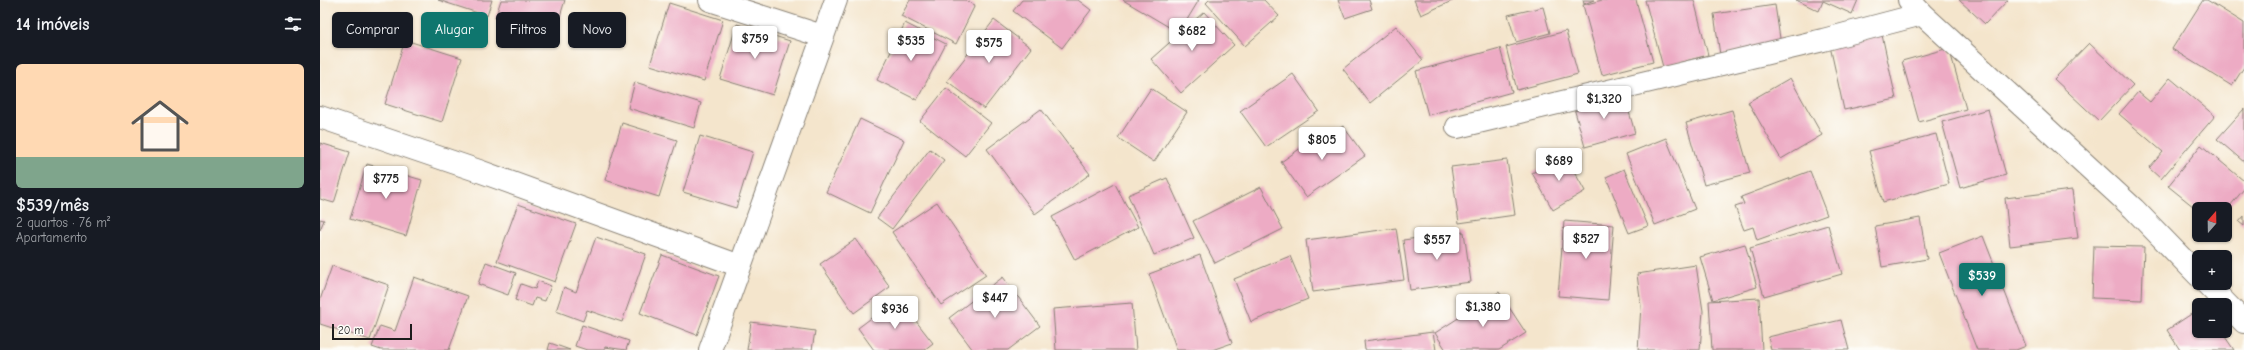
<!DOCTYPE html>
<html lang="pt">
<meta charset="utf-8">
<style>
body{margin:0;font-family:"Comic Neue",sans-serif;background:#20242c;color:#f1f3f6;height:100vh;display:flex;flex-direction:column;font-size:15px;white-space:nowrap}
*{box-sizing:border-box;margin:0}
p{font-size:13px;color:#9ea1a6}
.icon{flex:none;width:22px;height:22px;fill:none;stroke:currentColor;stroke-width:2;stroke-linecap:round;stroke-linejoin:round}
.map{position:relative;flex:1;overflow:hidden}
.panel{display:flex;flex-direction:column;background:#171b24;width:320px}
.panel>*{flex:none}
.banner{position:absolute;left:12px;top:12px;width:380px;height:36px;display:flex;gap:8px}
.needle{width:26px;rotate:20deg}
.controls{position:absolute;left:1872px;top:202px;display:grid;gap:8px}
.controls a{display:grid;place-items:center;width:40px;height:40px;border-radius:6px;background:#171b24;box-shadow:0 1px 3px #0004;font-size:20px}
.scale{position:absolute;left:12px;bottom:10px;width:80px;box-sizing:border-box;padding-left:4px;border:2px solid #1c1c1c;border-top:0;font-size:11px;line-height:14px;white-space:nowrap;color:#1c1c1c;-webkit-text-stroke:3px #fdfcf7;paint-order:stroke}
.price{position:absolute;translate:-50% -34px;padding:0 9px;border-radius:4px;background:#fff;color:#222;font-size:13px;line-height:26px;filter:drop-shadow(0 1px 2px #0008)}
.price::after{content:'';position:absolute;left:50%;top:24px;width:12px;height:9px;margin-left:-6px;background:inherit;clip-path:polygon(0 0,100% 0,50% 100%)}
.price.selected{background:#0f766e;color:#fff}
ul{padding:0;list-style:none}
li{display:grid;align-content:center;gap:8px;height:212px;padding:0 16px}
li span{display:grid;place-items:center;height:124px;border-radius:6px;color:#555}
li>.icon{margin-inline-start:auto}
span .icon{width:72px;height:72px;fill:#fffc;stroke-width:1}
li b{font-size:17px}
h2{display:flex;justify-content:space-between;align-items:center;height:48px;padding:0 16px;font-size:17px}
.chip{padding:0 14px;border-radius:6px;background:#171b24;box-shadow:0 1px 3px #0004;font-size:14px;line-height:36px}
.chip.selected{background:#0f766e;color:#fff}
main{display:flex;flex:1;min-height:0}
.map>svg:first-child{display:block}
.building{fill:#edabc4}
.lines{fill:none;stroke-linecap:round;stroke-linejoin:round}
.street-casing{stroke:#888074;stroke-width:24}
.street{stroke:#fff;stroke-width:22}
</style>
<main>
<section class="panel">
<h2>14 imóveis<svg class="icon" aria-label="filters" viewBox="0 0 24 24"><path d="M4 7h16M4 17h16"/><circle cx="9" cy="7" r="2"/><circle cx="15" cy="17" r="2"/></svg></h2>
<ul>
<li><span style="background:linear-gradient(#ffd9b3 75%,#7fa58c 0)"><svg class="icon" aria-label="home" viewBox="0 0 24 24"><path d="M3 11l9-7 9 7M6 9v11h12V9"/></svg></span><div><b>$539/mês</b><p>2 quartos · 76 m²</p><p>Apartamento</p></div></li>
</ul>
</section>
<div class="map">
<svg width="1924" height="350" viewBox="0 0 1924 350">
<rect width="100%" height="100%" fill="#fdfcf7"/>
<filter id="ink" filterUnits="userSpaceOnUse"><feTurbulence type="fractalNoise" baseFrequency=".025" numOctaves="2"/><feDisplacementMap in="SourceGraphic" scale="8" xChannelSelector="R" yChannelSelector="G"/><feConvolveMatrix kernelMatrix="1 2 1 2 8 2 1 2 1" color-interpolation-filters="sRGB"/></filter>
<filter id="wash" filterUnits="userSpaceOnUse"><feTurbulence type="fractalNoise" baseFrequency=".012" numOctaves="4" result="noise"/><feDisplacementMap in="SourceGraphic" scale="16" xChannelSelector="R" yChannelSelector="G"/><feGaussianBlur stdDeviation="0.9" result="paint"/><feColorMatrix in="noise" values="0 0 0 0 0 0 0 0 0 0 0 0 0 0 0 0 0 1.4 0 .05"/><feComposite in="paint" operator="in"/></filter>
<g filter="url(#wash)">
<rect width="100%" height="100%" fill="#f4e5cc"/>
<g id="blocks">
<path class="building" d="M118 0H172L167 16Z
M181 0H245L234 36 175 18Z
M590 0H645L655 5 636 44 581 16Z
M702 0H758L771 10 742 48 693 11Z
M803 0H879L859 33Z
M889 0H944L959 16 925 46 886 3Z
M1018 0H1049L1052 9 1025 18Z
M1094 0H1134L1101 15Z
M1263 0H1274L1264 4Z
M1282 0H1316L1333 62 1282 75 1263 5Z
M1325 0H1374L1388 55 1343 67Z
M1476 0H1538L1532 14 1503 1 1499 11Z
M1639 0H1688L1665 24Z
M1883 0H1887L1924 23V67L1912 86 1852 49Z
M349 3 403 20 384 81 330 65Z
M1455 5 1461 45 1400 55 1394 14Z
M1223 7 1230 33 1196 42 1188 15Z
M884 12 914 45 861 93 831 59Z
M674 20 711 48 664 109 627 81Z
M585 23 626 44 597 100 557 80Z
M417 24 470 41 453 95 400 79Z
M1076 26 1103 60 1050 103 1023 69Z
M1246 31 1258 74 1197 90 1186 47Z
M1562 35 1576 99 1524 110 1510 46Z
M85 40 142 58 122 122 65 104Z
M1769 43 1813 85 1779 121 1734 79Z
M1180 48 1192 92 1108 115 1096 71Z
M1629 48 1646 109 1599 122 1582 61Z
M973 74 999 111 946 147 920 111Z
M1470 78 1502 135 1461 159 1428 102Z
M1850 78 1895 116 1841 179 1829 168 1843 152 1799 114 1818 92 1830 102Z
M315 82 381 103 374 128 308 108Z
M626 88 671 123 645 156 600 121Z
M831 88 867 112 834 162 798 138Z
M1304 94 1315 133 1265 147 1254 108Z
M721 109 770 174 715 214 667 149Z
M1668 109 1686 175 1640 188 1622 122Z
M1924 109V162L1897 139Z
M1412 110 1430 173 1384 185 1366 123Z
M540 119 584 140 550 213 506 192Z
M302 123 357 140 339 197 285 180Z
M1023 126 1045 156 986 197 961 162 998 136 1002 141Z
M1616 134 1629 184 1563 202 1549 151Z
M380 136 433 152 416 208 363 192Z
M1346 138 1375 209 1335 225 1306 154Z
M0 143 30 152 14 203 0 199Z
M1881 145 1924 181V189L1905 212V209H1879V211L1848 186Z
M610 149 624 160 572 229 557 218Z
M1245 155 1265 191 1233 210 1212 173Z
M1187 160 1195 215 1139 223 1131 167Z
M47 164 102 180 86 236 30 219Z
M1304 169 1328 226 1309 233 1286 177Z
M1490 171 1507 215 1437 240 1433 227 1424 230 1415 207 1424 204 1421 197Z
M847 178 874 238 834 255 808 195Z
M795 184 818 227 755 260 732 217Z
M941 187 963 229 895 263 873 221Z
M1752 190 1758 238 1690 246 1685 198Z
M617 202 666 275 621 305 572 232Z
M198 204 256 224 235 282 177 261Z
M1924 216V226L1919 222Z
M1600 218 1607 259 1562 267 1555 226Z
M0 219 4 220 0 230Z
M1244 221 1294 225 1288 300 1238 296Z
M1508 225 1522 274 1444 296 1430 248Z
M1076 228 1084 280 993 292 986 240Z
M1144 232 1151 282 1090 290 1083 240Z
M1663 236 1706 346 1696 350H1657L1619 253Z
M276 237 326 254 302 322 267 310 263 321 236 311 244 287 256 292Z
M536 239 570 287 534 313 500 264Z
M1425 244 1437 287 1393 300 1380 257Z
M1774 246 1824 247 1822 300 1772 298Z
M342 255 399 276 377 335 320 313Z
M880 255 912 343 892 350H857L829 274Z
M970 256 988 299 931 322 914 279Z
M166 262 196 273 188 295 158 284Z
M1376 265 1383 311 1380 350H1318L1321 306 1317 274Z
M12 266 69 285 50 340 0 324V300Z
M94 277 148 296 129 350H61L52 347 60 326 75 331Z
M683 277 720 326 688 350H653L629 318Z
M218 281 231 286 225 301 215 298 212 306 195 300 201 284 215 289Z
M1179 292 1206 333 1179 350H1126L1115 333Z
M578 298 613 343 604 350H554L538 328Z
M1439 298 1442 350H1392L1389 301Z
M812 303 816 350H736L733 309Z
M1879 309V331H1901L1914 350H1860L1847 330Z
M1521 320 1529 350H1451L1448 337Z
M431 322 495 331 492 350H427Z
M262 325 309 341 306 350 285 347 284 350H267L255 346Z
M1113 332 1116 350H1045L1044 341Z
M230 343 250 350H228Z"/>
</g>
</g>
<g filter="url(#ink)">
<use href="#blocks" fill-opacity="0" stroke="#888074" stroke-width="1"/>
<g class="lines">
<g class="street-casing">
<path id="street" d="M390 0 502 36
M1589 0 1602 14 1814 209 1879 276
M0 117 159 171 420 266
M1137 127 1503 40 1602 14
M1886 283 1924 322
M390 350 516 0"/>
</g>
<use href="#street" class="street"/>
</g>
</g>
</svg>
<div class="controls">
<a><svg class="needle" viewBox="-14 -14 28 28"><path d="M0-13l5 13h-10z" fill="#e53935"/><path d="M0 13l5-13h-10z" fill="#9ea1a6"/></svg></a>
<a>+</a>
<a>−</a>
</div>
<div class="scale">20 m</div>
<b class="price" style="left:872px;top:52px">$682</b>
<b class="price" style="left:435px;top:60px">$759</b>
<b class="price" style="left:591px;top:62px">$535</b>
<b class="price" style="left:669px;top:64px">$575</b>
<b class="price" style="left:1284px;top:120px">$1,320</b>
<b class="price" style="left:1002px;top:161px">$805</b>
<b class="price" style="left:1239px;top:182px">$689</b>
<b class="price" style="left:66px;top:200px">$775</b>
<b class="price" style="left:1266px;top:260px">$527</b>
<b class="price" style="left:1117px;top:261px">$557</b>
<b class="price selected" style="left:1662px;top:297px">$539</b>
<b class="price" style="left:675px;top:319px">$447</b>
<b class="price" style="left:1163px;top:328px">$1,380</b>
<b class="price" style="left:575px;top:330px">$936</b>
<div class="banner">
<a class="chip">Comprar</a>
<a class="chip selected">Alugar</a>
<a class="chip">Filtros</a>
<a class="chip">Novo</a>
</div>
</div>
</main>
